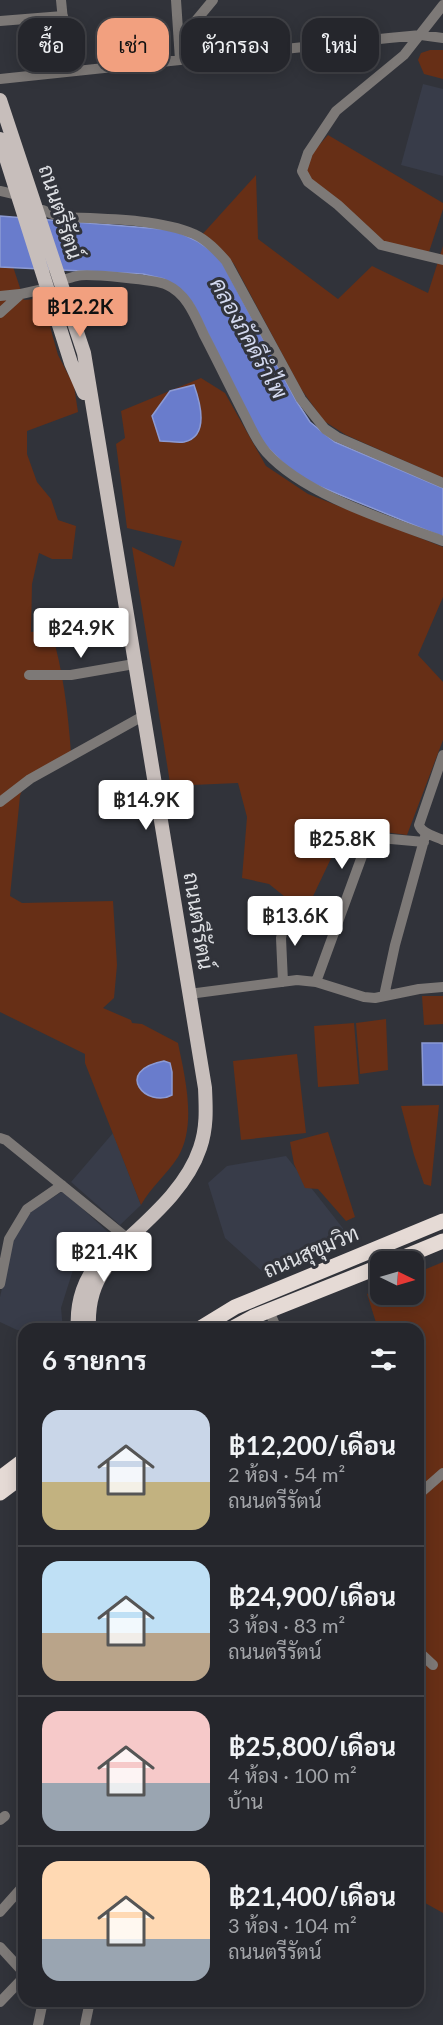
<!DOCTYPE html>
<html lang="th">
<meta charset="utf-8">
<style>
body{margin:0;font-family:Lato,Sarabun,sans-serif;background:#313238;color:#f1f3f6;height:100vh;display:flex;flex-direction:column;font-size:22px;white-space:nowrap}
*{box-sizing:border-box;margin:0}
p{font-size:20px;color:#a3a5a9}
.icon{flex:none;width:33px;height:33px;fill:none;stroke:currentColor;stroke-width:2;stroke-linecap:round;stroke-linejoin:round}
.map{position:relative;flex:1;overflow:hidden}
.panel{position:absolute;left:18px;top:1323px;width:406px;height:684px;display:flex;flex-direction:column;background:#25262c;border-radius:18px;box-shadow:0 3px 15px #0003,0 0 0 2px #424348}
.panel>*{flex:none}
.banner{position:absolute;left:18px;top:18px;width:408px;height:54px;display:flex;gap:12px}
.needle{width:39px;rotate:95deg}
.tools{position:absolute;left:370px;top:1251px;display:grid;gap:12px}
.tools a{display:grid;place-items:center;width:54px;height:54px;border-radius:12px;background:#25262c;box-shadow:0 3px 15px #0003,0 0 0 2px #424348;font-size:30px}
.price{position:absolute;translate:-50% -51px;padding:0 14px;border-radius:6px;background:#fff;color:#222;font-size:20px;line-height:39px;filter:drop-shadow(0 2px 3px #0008)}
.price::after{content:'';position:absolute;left:50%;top:36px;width:18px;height:14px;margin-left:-9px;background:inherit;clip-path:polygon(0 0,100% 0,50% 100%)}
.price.selected{background:#f2a07f;color:#111}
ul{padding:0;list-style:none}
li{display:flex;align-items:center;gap:18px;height:150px;padding:0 24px}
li+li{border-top:2px solid #424348}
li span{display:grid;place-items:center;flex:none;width:168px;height:120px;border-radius:18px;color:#555}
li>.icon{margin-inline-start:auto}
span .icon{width:72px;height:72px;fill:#fffc;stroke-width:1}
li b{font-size:26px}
h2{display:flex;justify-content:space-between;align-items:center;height:72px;padding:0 24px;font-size:26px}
.tag{padding:0 21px;border-radius:18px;background:#25262c;box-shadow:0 3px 15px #0003,0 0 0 2px #424348;font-size:21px;line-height:54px}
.tag.selected{background:#f2a07f;color:#111}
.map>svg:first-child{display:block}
.built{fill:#383c49}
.green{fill:#672f16}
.water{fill:#697ccc;stroke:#8c9ad3;stroke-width:1.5}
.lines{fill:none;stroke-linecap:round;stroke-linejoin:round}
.minor{stroke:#7d7977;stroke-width:10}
.major{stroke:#c7bebb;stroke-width:14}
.highway{stroke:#e5dad5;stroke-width:15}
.labels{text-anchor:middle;stroke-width:6;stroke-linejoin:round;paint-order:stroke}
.street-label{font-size:21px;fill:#dee0e4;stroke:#31333a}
.water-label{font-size:22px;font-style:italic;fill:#d3d9ef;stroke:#31333a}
</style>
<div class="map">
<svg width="443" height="2025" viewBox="0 0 443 2025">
<rect width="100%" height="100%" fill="#31333a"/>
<path class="built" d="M423 84 443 89V176L401 165Z
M113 1133 141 1205 120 1225 71 1182Z
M286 1156 349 1236 264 1273 225 1238 208 1183 227 1166Z
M63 1191 108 1232 90 1256 85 1253 73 1270 61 1308 63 1329 17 1330 0 1322V1297L13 1240 31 1211Z"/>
<path class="green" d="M430 50H443V79L424 74 418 60 421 53Z
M328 135 443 203V209L429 252 382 242 310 179 305 170 313 152Z
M256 175 258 239 338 299 372 266 428 293 443 246V478L346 435 324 421 301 389 234 264 213 241 199 238Z
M0 227 24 300 36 299 43 302 58 355 74 386 78 412 27 431V454L37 482 51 499 58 520 76 526 72 559H52L39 553 32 584 31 632 51 630C63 670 68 711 71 753L26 779 20 796 10 896 22 903 113 901 117 965 114 998 103 1008 131 1020 132 1023 142 1024 178 1043C185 1077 197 1125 178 1157 167 1174 151 1187 141 1205L85 1063V1054L0 1012Z
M201 378 225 393 266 466 308 494 443 547V597L418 655 443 682V740L407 835 346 827 305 913 269 884 242 878 247 817 238 783 192 785 171 789 132 547 174 567 182 541 127 528 116 444 125 438 121 411Z
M422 996H443V1024L424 1025Z
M386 1019 388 1070 360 1074 356 1023Z
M354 1023 359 1084 318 1087 314 1026Z
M297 1054 306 1133 241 1140 233 1061Z
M439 1105 431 1186 424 1184 414 1155 401 1106Z
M328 1132 355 1217 346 1221 318 1189 305 1188 294 1164 290 1142Z
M443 1262V1913L418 1899V1329H378L367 1294 381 1287V1294H414V1274Z"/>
<path class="water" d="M0 216 174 230 197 241 219 256 297 402 310 422 335 442 443 488V537L311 483 286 466 261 441 193 304 164 279 143 274 0 267Z
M194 385C200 402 210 436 184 442 177 443 167 441 160 441L152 416 170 391Z
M422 1043H443V1085H423Z
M164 1061 170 1063 172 1072V1095C147 1109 112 1071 164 1061Z"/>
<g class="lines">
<path class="minor" d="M61 0 68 71
M176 0 180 60
M443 5 404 55 336 111 308 153 302 171 308 182 338 205 381 245 443 260
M0 21 63 16
M179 41 213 0
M0 79 389 38 421 35 443 38
M0 191 18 195
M37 211 43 210 59 217C99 219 157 218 194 234 207 240 217 251 226 261L301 399 325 429 337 437 443 483
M60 279C68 280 70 277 77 276 86 273 159 280 167 285 187 294 195 316 204 335 218 362 231 389 245 416 251 428 257 442 266 452 304 495 389 521 443 541
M0 296 20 294
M0 313 21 294 48 288
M29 675H71L134 664
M443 755 419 825C422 834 435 836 443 840
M0 802 30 779 143 716
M283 982 281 938 287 909
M316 982 369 837 424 842
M189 994 297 980 316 982 364 997 375 998 419 989 443 987
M384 996 395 945 426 833
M0 1138 6 1140 128 1239
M0 1284 9 1239 27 1209 62 1185
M269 1311 277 1329
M418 1495 443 1473
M418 1651 433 1665
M0 1820 5 1816
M0 1912 24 1885
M0 1947 24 1973
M0 2002 24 1977
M38 2025 43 2001
M85 2025 90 2001"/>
<path class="major" d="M0 100 84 353 205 1088C206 1109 207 1128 200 1148 188 1184 157 1212 129 1238 121 1245 111 1250 104 1257 84 1276 76 1303 78 1329
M0 139 71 363 84 393
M89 1329C88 1308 92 1286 105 1269"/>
<path class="highway" d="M392 1262 443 1241
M199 1329 235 1307 443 1221
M231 1329 253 1317 381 1266
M0 1478 24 1460
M0 1493 24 1475"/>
</g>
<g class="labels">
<g class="street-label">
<text transform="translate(60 212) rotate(72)" y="7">ถนนตรีรัตน์</text>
<text transform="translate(198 921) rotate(81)" y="7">ถนนตรีรัตน์</text>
<text transform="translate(311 1252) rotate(-23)" y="7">ถนนสุขุมวิท</text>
</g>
<g class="water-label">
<text transform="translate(249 338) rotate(61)" y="8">คลองภัคดีรำไพ</text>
</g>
</g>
</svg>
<div class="tools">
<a><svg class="needle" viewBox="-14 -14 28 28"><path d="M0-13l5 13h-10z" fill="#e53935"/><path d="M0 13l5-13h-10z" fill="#a3a5a9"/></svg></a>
</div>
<b class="price selected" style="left:80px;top:338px">฿12.2K</b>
<b class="price" style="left:81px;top:659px">฿24.9K</b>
<b class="price" style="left:146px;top:831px">฿14.9K</b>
<b class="price" style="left:342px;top:870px">฿25.8K</b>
<b class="price" style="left:295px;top:947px">฿13.6K</b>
<b class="price" style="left:104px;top:1283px">฿21.4K</b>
<div class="banner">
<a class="tag">ซื้อ</a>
<a class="tag selected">เช่า</a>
<a class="tag">ตัวกรอง</a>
<a class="tag">ใหม่</a>
</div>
<section class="panel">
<h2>6 รายการ<svg class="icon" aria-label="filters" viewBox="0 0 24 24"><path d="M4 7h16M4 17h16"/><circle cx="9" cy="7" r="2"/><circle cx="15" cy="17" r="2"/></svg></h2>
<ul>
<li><span style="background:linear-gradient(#c9d6e8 60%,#c2b280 0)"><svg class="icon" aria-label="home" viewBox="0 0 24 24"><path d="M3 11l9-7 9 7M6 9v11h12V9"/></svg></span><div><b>฿12,200/เดือน</b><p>2 ห้อง · 54 m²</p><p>ถนนตรีรัตน์</p></div></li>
<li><span style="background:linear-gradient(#bfe0f5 60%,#b9a48a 0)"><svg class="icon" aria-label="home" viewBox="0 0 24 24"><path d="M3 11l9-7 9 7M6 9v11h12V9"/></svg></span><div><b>฿24,900/เดือน</b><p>3 ห้อง · 83 m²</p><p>ถนนตรีรัตน์</p></div></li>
<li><span style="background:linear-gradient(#f6c9c9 60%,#9aa5b1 0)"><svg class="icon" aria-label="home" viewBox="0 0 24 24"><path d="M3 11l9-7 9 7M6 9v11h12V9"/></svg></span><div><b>฿25,800/เดือน</b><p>4 ห้อง · 100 m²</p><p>บ้าน</p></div></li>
<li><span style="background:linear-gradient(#ffd9b3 65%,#9aa5b1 0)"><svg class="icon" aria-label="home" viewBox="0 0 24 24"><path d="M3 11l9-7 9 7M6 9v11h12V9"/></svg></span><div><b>฿21,400/เดือน</b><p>3 ห้อง · 104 m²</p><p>ถนนตรีรัตน์</p></div></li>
</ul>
</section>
</div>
